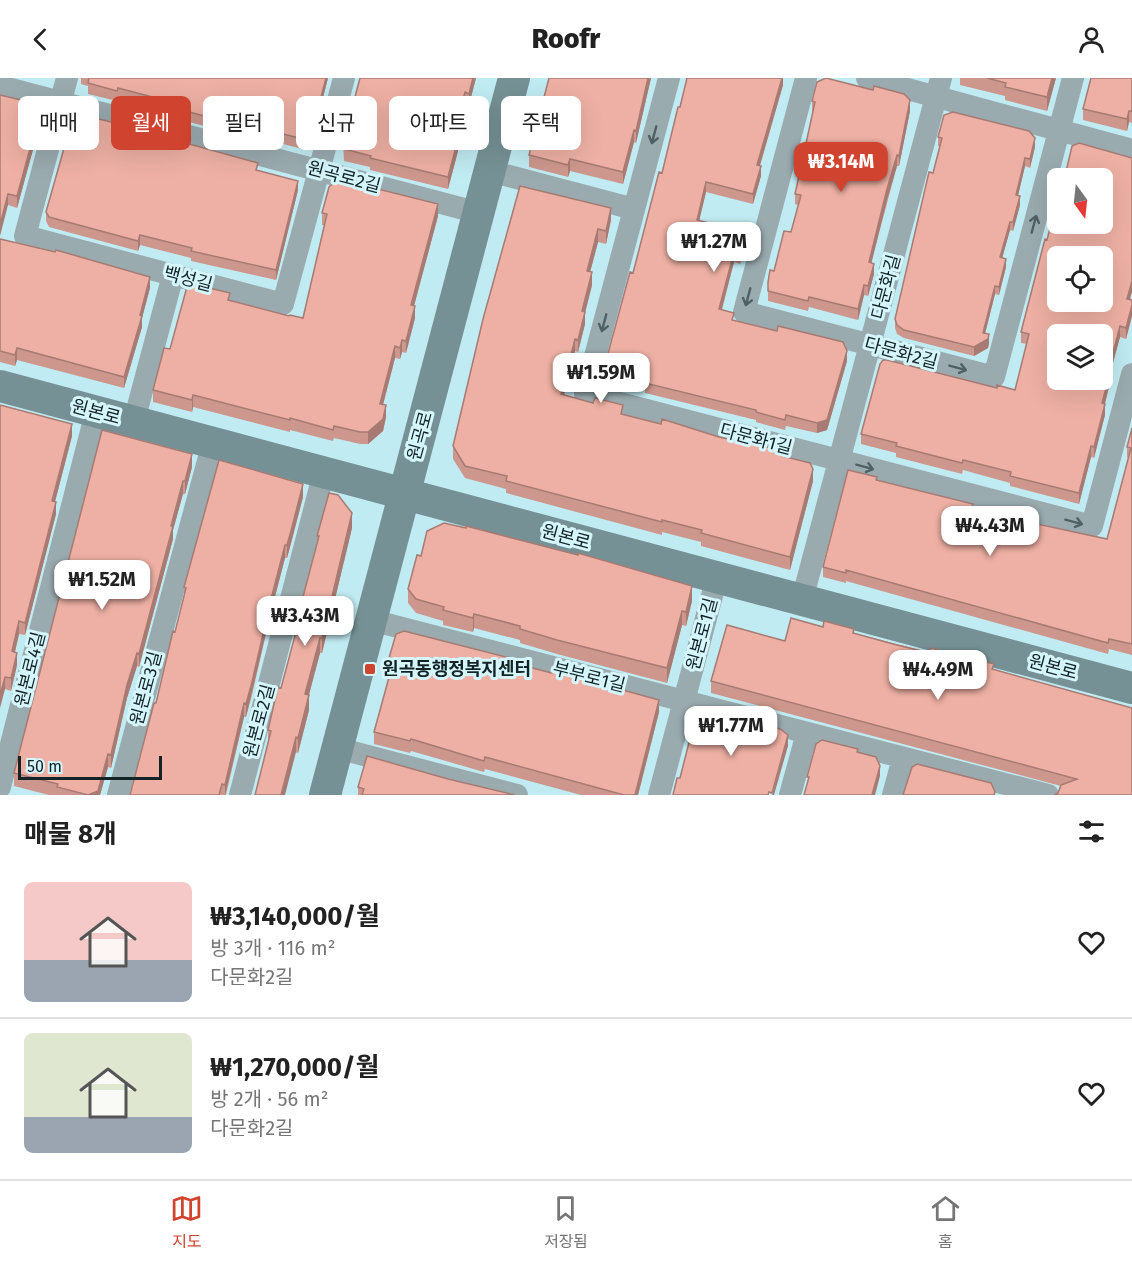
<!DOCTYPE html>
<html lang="ko">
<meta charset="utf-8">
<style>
body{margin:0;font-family:"Fira Sans","Noto Sans KR",sans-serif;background:#f2f2f2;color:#222;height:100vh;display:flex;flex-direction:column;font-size:22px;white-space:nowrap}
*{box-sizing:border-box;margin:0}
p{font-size:20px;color:#767676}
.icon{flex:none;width:33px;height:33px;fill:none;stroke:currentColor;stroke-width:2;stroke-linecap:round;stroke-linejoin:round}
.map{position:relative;height:717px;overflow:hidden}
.sheet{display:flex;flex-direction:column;background:#fff;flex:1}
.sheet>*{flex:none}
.guide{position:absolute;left:18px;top:18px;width:600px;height:54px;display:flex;gap:12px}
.needle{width:39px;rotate:165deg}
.tools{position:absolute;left:1047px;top:90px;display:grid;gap:12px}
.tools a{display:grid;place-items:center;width:66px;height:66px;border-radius:9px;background:#fff;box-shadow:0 6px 24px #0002;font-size:30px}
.scale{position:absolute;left:18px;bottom:15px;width:144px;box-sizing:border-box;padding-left:6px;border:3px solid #132326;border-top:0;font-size:16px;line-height:21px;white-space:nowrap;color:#132326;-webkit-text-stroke:4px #d4f6fc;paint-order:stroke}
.price{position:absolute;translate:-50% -51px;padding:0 14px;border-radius:12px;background:#fff;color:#222;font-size:20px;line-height:39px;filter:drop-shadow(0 2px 3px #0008)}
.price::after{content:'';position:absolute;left:50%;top:36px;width:18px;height:14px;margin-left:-9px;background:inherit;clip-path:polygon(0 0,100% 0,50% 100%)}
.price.current{background:#d0432f;color:#fff}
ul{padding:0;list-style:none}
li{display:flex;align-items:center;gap:18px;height:150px;padding:0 24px}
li+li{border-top:2px solid #e0e0e0}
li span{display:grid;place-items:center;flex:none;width:168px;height:120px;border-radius:9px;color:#555}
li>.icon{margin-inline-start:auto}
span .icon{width:72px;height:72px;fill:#fffc;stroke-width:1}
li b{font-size:26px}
h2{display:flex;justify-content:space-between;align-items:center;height:72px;padding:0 24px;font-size:26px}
.chip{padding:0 21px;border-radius:9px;background:#fff;box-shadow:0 6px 24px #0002;font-size:21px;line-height:54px}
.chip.current{background:#d0432f;color:#fff}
header{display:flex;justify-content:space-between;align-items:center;height:78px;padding:0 24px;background:#fff;font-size:27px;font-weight:800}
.tabs{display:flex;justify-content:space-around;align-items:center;height:84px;border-top:2px solid #e0e0e0;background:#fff;font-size:16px;color:#767676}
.tabs a{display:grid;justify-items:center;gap:3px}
.tabs .current{color:#d0432f}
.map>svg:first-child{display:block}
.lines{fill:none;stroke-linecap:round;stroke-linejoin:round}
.street{stroke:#9aabaf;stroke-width:22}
.secondary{stroke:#769195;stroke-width:32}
.wall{fill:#cd978d}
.shaded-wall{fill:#a77b73}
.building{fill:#eeb0a4;stroke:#a77b73;stroke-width:1.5;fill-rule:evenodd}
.oneway{stroke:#506064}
.poi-dot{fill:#d0432f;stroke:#d4f6fc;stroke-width:2}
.labels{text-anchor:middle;stroke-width:6;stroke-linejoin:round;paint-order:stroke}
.street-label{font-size:18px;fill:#132326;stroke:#d4f6fc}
.poi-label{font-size:18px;font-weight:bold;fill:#132326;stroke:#d4f6fc;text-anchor:start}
</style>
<header><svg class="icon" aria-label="back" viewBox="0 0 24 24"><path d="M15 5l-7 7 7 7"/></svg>Roofr<svg class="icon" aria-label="person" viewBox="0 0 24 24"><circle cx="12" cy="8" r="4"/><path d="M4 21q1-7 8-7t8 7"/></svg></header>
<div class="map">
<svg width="1132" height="717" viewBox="0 0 1132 717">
<rect width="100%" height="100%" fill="#c0ebf2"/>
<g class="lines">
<path class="street" d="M67 0 25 158 283 226 344 0
M669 0 585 316 1092 448 1132 296
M806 0 744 234 994 299 1073 0
M867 0 1132 72
M0 8 479 135
M490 93 634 131
M134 343 173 197
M802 522 941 0
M371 542 1048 717
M337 670 517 717
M0 709 96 334
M118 717 213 364
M240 717 324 394
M659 717 717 499
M790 717 807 655
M893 717 903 680"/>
<path class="secondary" d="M0 308 1132 610
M325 717 514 0"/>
</g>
<path class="wall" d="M81 0H328L311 67 303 71 275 64V58L221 45 219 52 182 42V37L118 21 117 23 88 16V8L81 6Z
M360 0H476L469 27 465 26 456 60 458 73 448 111 370 92V89L344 83 343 64Z
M651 0 636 65 634 64 623 106 570 93 568 99 529 89V77Z
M686 0H783V7L760 88 761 98 753 126 706 114 699 143 745 164 740 186 734 184 722 232 734 242 847 283 827 352 817 355 786 348 785 352 756 344V342L645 315V311L610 302 606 293V283L633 195 662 95 687 1Z
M960 0H1056L1047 33 1005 22V18L960 7Z
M1132 0V45L1129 44 1127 53 1083 42V31Z
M0 17 42 39 17 130 8 127Z
M812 23 910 33 899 88H897L871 185 874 196 868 218 864 217 858 242 809 229 808 233 768 223V204L774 193 791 154 798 127 795 126V116L813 34 812 33Z
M165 59 258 92 298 112 276 202 191 183V180L140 167 138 173 49 149 46 143V134Z
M938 59 1035 69 1030 90 1025 88 1018 118 1020 127 1013 153 1010 152 1002 180 1006 189 999 217 995 216 985 255 989 265 988 270 974 278 904 260 897 256 895 250V241L940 68H938Z
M520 108 611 142 606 166 598 164 590 194 592 207 585 235V246L578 274 575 273 564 317 623 336 784 378 813 403 790 492 701 468V464L662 454V457L506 415V411L465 400 453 381V368Z
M322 135 438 138 414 228 415 240 406 275 402 274 400 281 395 280 383 327 386 339 383 353 368 366H360L334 360 333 363 290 352V354L193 329 192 334 153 324V312L170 271 230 222 289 238 303 240 324 147H322Z
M0 161 150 210 142 240V249L124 310 17 282 15 288 0 284Z
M1130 221 1132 222V238L1126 261 1120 259 1111 292V301L1105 326V337L1094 380 1091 379 1079 426 1010 408V405L963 392 962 396 896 379V375L861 366V356L997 310 1015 312 1027 266 1021 265V254Z
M0 327 72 358 55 424 56 436 25 557 19 556 15 574 17 587 11 613 5 611Z
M1132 350V577L1109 571 1108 576 846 503V505L823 499V489L877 402 973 431 1009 440 1107 461 1128 380 1127 379V369Z
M102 352 192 389 185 416H183L173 452V461L139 589 137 588 127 620 111 690 108 689 100 717H49L14 708V695Z
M303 419 291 466 287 480H285L271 534 252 617 246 639H244L226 717H130L175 554 184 518V509Z
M352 450 322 575H320L309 617V632L298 675 268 666V652L281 610 294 562V553L317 465V458Z
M408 511 692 523 686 548 682 547 667 605 557 576 520 565V562L474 550 473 554 443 547V543L416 535 408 525Z
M823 549 854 555 994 591 1132 717 1058 715 1061 708 711 615V603L785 563Z
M389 580 510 584 620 612 659 634 638 717H581L485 691 484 694 411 673 410 675 374 666V654L391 592 389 591Z
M448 701 515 717H358V709Z"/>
<path class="shaded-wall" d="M326 0H328L311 67 303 71V61Z
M473 0H476L469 27V16Z
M648 0H651L636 65V53Z
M782 0H783V7L757 97V87Z
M1052 0H1056L1047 33V19Z
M465 14V26L453 71V60Z
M910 22V33L899 88V78Z
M42 27V39L17 130V118Z
M1129 33V44L1127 53V41Z
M221 34V45L219 52V42Z
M634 52V64L623 106V94Z
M1035 60V69L1030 90V81Z
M458 61V73L448 111V99Z
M897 77V88L887 122 869 195V184L887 111Z
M1025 80V88L1016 126V117Z
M570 81V93L568 99V87Z
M761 88V98L753 126V116Z
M298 103V112L276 202V192Z
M706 104V114L697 152V142Z
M8 116V127L0 158V147Z
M1020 118V127L1013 153V144Z
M438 126V138L411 239V227Z
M611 130V142L606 166V153Z
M1010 144V152L1000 188V179Z
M598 151V164L587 206V193Z
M745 154V164L740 186V176Z
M140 157V167L138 173V163Z
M734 174V184L719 241V231Z
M1006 181V189L999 217V209Z
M874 186V196L868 218V208Z
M592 194V207L585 235V246L578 274V262L582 233Z
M150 199V210L142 240V249L124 310V299Z
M1132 203V214L1127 231V221Z
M864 207V217L858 242V231Z
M995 208V216L983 264 989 256V265L988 270 974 278V269L983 255Z
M1132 227V238L1126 261V250Z
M415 228V240L406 275V263Z
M1120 248V259L1111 292V301L1102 336V325L1109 290Z
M575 261V273L561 329V316Z
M402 262V274L400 281V270Z
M395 268V280L380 338V326Z
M17 270V282L15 288V277Z
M847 273V283L827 352 817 355V345Z
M193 317V329L192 334V322Z
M1105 326V337L1094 380V369Z
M386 327V339L383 353 368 366V354Z
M72 346V358L52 435V423Z
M1091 368V379L1079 426V415Z
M192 376V389L185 416V403Z
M813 391V403L790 492V479Z
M183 403V416L173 452V461L139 589V576Z
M303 406V419L287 480V467Z
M56 424V436L25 557V545Z
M352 435V450L322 575V560Z
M285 467V480L271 534 246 639V626L271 521Z
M692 508V523L686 548V534Z
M682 533V547L667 605V590Z
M474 536V550L473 554V540Z
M19 543V556L12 586V573Z
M320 560V575L305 631V616Z
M17 575V587L11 613V600Z
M137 575V588L127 620 111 690V677L127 607Z
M5 599V611L0 630V618Z
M309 617V632L298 675V660Z
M659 622V634L638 717H635Z
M244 625V639L225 717V707Z
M788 657V668L774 717H772Z
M296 659V674L285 717H281Z
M108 676V689L100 717H88Z
M880 688V698L875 717H872Z"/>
<path class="building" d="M89 0H326L311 57 303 61 275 54 277 48 221 34 219 42 182 32 183 27 118 10 117 13 88 5Z
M360 0H473L469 16 465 14 453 60 458 61 448 99 370 80 371 78 344 71 343 64Z
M549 0H648L636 53 634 52 623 94 570 81 568 87 529 77Z
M687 0H782L757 87 761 88 753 116 706 104 697 142 745 154 740 176 734 174 719 231 734 235 732 242 777 253 778 248 843 264 847 273 827 342 817 345 786 337 785 342 756 334V332L645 305 646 301 610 292 606 283 630 194 633 195 659 94 662 95 678 29H680Z
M826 0 873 12 874 8 904 16 910 22 899 78 897 77 887 111 869 184 874 186 868 208 864 207 858 231 809 219 808 223 768 213V204L770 192 774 193 784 153 791 154 801 117 795 116 815 24 812 23 817 4Z
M987 0H1052L1047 19 1005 9 1006 5Z
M1091 0H1132V33H1129L1127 41 1083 31Z
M0 17 42 27 17 118 8 116 0 147Z
M953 34 1029 53 1035 60 1030 81 1025 80 1016 117 1020 118 1013 144H1010L1000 179 1006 181 999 209 995 208 983 255 989 256 988 261 974 269 904 252 897 247 895 241 929 94 933 95 942 60 938 59 944 37Z
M74 35 165 57 164 59 258 85 256 92 298 103 276 192 191 173 192 170 140 157 138 163 49 139 46 134Z
M1079 65 1132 80V203L1127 221 1132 222V227L1126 250 1120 248 1109 290 1111 291 1102 325 1105 326 1094 369 1091 368 1079 415 1010 398 1011 394 963 382 962 385 896 368 897 365 861 356 880 286 883 282H887L997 310V307L1015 312 1029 256 1021 254 1045 161 1047 162 1058 119V146H1102V100H1062L1064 93 1066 94 1072 68ZM1058 178H1102V224H1058ZM1058 256H1102V302H1058Z
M338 101 438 126 411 227 415 228 406 263 402 262 400 270 395 268 380 326 386 327 383 341 368 354H360L334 348 333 352 290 340V342L193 317 192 322 153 312 164 270 170 271 188 205 230 215 228 222 289 238 290 237 303 240 327 136 322 135 329 109Z
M520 108 611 130 606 153 598 151 587 193 592 194 582 233 585 234 578 262 575 261 561 316 593 325 595 320 623 327 621 336 661 346 662 341 719 359 784 373 782 378 810 385 813 391 790 479 701 455 702 452 662 442V444L506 403 507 398 465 388 453 368 483 241Z
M0 161 55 174 56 172 150 199 140 237 142 238 124 299 17 270 15 277 0 273Z
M0 327 72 346 52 423 56 424 25 545 19 543 12 573 17 575 11 600 5 599 0 618Z
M1132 350V566L1109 561 1108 565 846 492V495L823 489 848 392 877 399 876 402 973 426 971 431 1009 440 1010 435 1038 442 1037 446 1107 461 1131 370 1127 369Z
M102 352 192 376 185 403H183L171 448H173L139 576 137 575 127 607 111 677 108 676 98 713 88 717 57 709 58 706 14 695Z
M219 382 303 406 291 453 287 467H285L271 521 252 604 246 626 244 625 225 707 222 706 219 717H130L154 625H156L173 553 175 554 186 510 184 509Z
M329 415 338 417 352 435 322 560H320L305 616 309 617 298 660 296 659 281 717H255L271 653 268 652 278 609 281 610 296 554 294 553 319 458H317Z
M444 445 466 450V448L578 477V475L692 508 686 534 682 533 667 590 557 562 520 551V548L474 536 473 540 443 532 444 529 416 521 408 511 417 477 421 478 427 453Z
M791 540 823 549 824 543 854 551 853 555 893 566 930 575 931 570 994 586 992 591 1132 630V717H1054L1058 715 1061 707 1077 701 711 603 727 547 785 563Z
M404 553 510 580 509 584 552 595 553 591 620 609 619 611 659 622 635 717H624L485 679 484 683 411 661 410 663 374 654 394 581 389 580 396 556Z
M706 632 780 651 788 657 772 715 769 714 768 717H673L677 700H680L696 637Z
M822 662 858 671 857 674 876 679 880 688 872 717H804L809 699H807L816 666Z
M367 678 448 701 515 717H362L364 711 358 709Z
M917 686 991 705 995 714 994 717H903L912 689Z"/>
<defs><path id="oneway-shaft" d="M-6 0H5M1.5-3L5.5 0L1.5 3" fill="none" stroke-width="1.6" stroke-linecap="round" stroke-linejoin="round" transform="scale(1.5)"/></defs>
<g class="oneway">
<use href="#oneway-shaft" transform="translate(654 57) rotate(105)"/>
<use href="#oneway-shaft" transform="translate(1034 146) rotate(-75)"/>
<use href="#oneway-shaft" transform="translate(748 219) rotate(105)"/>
<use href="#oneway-shaft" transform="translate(604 245) rotate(105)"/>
<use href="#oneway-shaft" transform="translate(958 290) rotate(15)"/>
<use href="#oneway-shaft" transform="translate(865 389) rotate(15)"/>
<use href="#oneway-shaft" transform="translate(1074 444) rotate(15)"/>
</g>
<rect class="poi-dot" x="364" y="585" width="12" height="12" rx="3"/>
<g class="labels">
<g class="street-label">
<text transform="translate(344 99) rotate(15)" y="6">원곡로2길</text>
<text transform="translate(188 201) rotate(15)" y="6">백성길</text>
<text transform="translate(886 209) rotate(-75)" y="6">다문화길</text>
<text transform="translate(901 275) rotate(15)" y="6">다문화2길</text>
<text transform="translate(96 334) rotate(15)" y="6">원본로</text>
<text transform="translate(420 358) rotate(-75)" y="6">원곡로</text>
<text transform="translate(756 361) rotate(15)" y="6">다문화1길</text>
<text transform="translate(566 459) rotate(15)" y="6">원본로</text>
<text transform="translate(702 556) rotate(-75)" y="6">원본로1길</text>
<text transform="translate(1053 589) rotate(15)" y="6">원본로</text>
<text transform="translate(30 591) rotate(-76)" y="6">원본로4길</text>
<text transform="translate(589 599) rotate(14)" y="6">부부로1길</text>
<text transform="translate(146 610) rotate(-75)" y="6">원본로3길</text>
<text transform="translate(259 643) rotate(-75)" y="6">원본로2길</text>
</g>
<g class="poi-label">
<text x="382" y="597">원곡동행정복지센터</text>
</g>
</g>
</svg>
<div class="tools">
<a><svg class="needle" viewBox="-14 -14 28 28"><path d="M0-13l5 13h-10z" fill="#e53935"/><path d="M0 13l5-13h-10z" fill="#767676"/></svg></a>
<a><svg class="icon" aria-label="locate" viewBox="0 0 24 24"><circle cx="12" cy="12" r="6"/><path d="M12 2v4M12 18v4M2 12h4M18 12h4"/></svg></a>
<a><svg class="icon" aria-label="layers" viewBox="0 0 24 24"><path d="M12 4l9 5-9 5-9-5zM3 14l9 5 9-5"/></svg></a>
</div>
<div class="scale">50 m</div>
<b class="price current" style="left:841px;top:115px">₩3.14M</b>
<b class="price" style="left:714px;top:195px">₩1.27M</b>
<b class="price" style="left:601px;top:326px">₩1.59M</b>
<b class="price" style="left:990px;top:479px">₩4.43M</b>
<b class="price" style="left:102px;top:533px">₩1.52M</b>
<b class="price" style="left:305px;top:569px">₩3.43M</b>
<b class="price" style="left:938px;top:623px">₩4.49M</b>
<b class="price" style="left:731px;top:679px">₩1.77M</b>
<div class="guide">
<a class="chip">매매</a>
<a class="chip current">월세</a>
<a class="chip">필터</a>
<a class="chip">신규</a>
<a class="chip">아파트</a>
<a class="chip">주택</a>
</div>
</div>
<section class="sheet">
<h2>매물 8개<svg class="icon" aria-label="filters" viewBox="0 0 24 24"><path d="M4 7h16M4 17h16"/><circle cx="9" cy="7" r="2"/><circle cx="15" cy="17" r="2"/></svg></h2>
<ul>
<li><span style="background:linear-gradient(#f6c9c9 65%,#9aa5b1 0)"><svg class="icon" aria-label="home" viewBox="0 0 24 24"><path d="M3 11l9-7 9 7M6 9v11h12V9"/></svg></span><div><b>₩3,140,000/월</b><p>방 3개 · 116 m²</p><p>다문화2길</p></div><svg class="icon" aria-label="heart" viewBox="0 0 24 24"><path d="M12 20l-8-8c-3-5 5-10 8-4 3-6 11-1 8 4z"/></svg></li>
<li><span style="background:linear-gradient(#dfe7d0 70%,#9aa5b1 0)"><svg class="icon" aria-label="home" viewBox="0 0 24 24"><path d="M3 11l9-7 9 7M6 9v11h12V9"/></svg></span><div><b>₩1,270,000/월</b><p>방 2개 · 56 m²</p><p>다문화2길</p></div><svg class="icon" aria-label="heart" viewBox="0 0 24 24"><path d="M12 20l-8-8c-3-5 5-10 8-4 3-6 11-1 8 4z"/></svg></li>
</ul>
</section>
<nav class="tabs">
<a class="current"><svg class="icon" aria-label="map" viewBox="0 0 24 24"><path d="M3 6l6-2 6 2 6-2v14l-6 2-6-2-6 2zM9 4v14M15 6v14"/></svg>지도</a>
<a><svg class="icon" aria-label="saved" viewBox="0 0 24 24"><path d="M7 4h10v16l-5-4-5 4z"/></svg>저장됨</a>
<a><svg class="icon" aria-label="home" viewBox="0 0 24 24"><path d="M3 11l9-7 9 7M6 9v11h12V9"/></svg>홈</a>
</nav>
